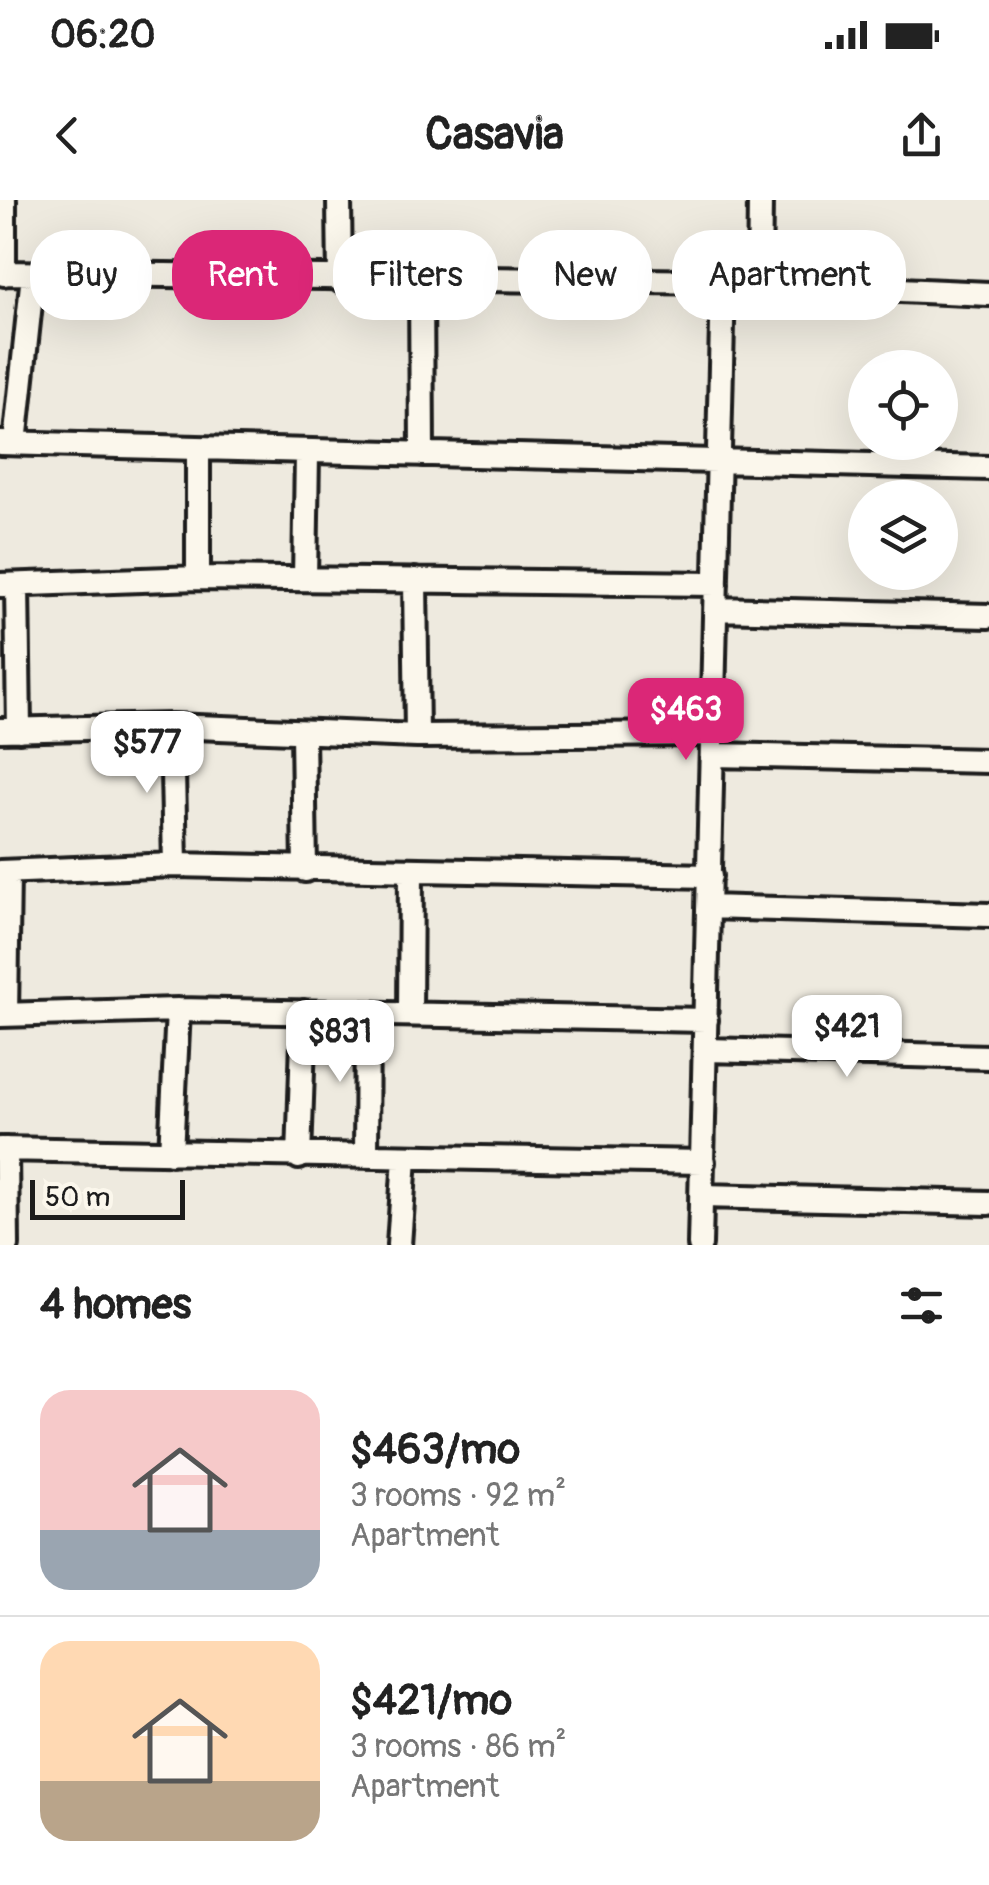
<!DOCTYPE html>
<meta charset="utf-8">
<style>
body{margin:0;font-family:Pangolin,sans-serif;background:#f6f6f6;color:#222;height:100vh;display:flex;flex-direction:column;font-size:38px;white-space:nowrap}
*{box-sizing:border-box;margin:0}
p{font-size:32px;color:#767676}
.icon{flex:none;width:55px;height:55px;fill:none;stroke:currentColor;stroke-width:2;stroke-linecap:round;stroke-linejoin:round}
.map{position:relative;height:1045px;overflow:hidden}
.panel{display:flex;flex-direction:column;background:#fff;flex:1}
.panel>*{flex:none}
.banner{position:absolute;left:30px;top:30px;width:930px;height:90px;display:flex;gap:20px}
.buttons{position:absolute;left:848px;top:150px;display:grid;gap:20px}
.buttons a{display:grid;place-items:center;width:110px;height:110px;border-radius:50%;background:#fff;box-shadow:0 10px 40px #0002;font-size:50px}
.scale{position:absolute;left:30px;bottom:25px;width:155px;box-sizing:border-box;padding-left:10px;border:5px solid #1c1c1c;border-top:0;font-size:28px;line-height:35px;white-space:nowrap;color:#1c1c1c;-webkit-text-stroke:8px #fbf7ec;paint-order:stroke}
.price{position:absolute;translate:-50% -85px;padding:0 22px;border-radius:20px;background:#fff;color:#222;font-size:32px;line-height:65px;filter:drop-shadow(0 2px 5px #0008)}
.price::after{content:'';position:absolute;left:50%;top:60px;width:30px;height:22px;margin-left:-15px;background:inherit;clip-path:polygon(0 0,100% 0,50% 100%)}
.price.selected{background:#db2777;color:#fff}
ul{padding:0;list-style:none}
li{display:flex;align-items:center;gap:30px;height:250px;padding:0 40px}
li+li{border-top:2px solid #e0e0e0}
li span{display:grid;place-items:center;flex:none;width:280px;height:200px;border-radius:30px;color:#555}
li>.icon{margin-inline-start:auto}
span .icon{width:120px;height:120px;fill:#fffc;stroke-width:1}
li b{font-size:42px}
h2{display:flex;justify-content:space-between;align-items:center;height:120px;padding:0 40px;font-size:42px}
.pill{padding:0 35px;border-radius:40px;background:#fff;box-shadow:0 10px 40px #0002;font-size:35px;line-height:90px}
.pill.selected{background:#db2777;color:#fff}
.status{display:flex;justify-content:space-between;align-items:center;height:70px;padding:0 50px;background:#fff;direction:ltr}
.status svg{height:28px;fill:currentColor}
header{display:flex;justify-content:space-between;align-items:center;height:130px;padding:0 40px;background:#fff;font-size:45px;font-weight:800}
.map>svg:first-child{display:block}
.lines{fill:none;stroke-linecap:round;stroke-linejoin:round}
.minor-casing{stroke:#1c1c1c;stroke-width:30}
.minor{stroke:#fbf7ec;stroke-width:22}
</style>
<div class="status"><b>06:20</b><svg viewBox="0 0 49 12"><path d="M0 12V9h3v3zM5 12V6h3v6zM10 12V3h3v9zM15 12V0h3v12zM26 1h20v11H26zM47 4h2v5h-2z"/></svg></div>
<header><svg class="icon" aria-label="back" viewBox="0 0 24 24"><path d="M15 5l-7 7 7 7"/></svg>Casavia<svg class="icon" aria-label="share" viewBox="0 0 24 24"><path d="M12 15V3M7 8l5-5 5 5M5 13v7h14v-7"/></svg></header>
<div class="map">
<svg width="989" height="1045" viewBox="0 0 989 1045">
<rect width="100%" height="100%" fill="#eeeadf"/>
<filter id="ink" filterUnits="userSpaceOnUse"><feTurbulence type="fractalNoise" baseFrequency=".01" numOctaves="2"/><feDisplacementMap in="SourceGraphic" scale="20" xChannelSelector="R" yChannelSelector="G"/><feConvolveMatrix kernelMatrix="1 2 1 2 8 2 1 2 1" color-interpolation-filters="sRGB"/></filter>
<g filter="url(#ink)">
<g class="lines">
<g class="minor-casing">
<path id="minor" d="M4 0V74
M339 0 340 80
M0 73 723 82 989 94
M421 80 422 254
M759 83 760 0
M0 243 989 268
M15 243 33 75
M198 250V378
M305 379 307 254
M415 380 417 536
M0 385 198 378 716 384
M17 386 19 530
M716 409 989 416
M172 526 175 665
M0 530 172 526 417 536 713 534
M303 532 305 670
M712 555 989 561
M0 672 175 665 710 676
M709 707 989 715
M410 814 411 671
M0 815 178 810 706 820
M6 815 8 672
M706 850 989 857
M0 949 703 962
M6 949 7 1045
M171 953 178 810
M366 956 367 815
M299 957 304 812
M702 996 989 1003
M399 1045 405 958
M700 1045 723 82"/>
</g>
<use href="#minor" class="minor"/>
</g>
</g>
</svg>
<div class="buttons">
<a><svg class="icon" aria-label="locate" viewBox="0 0 24 24"><circle cx="12" cy="12" r="6"/><path d="M12 2v4M12 18v4M2 12h4M18 12h4"/></svg></a>
<a><svg class="icon" aria-label="layers" viewBox="0 0 24 24"><path d="M12 4l9 5-9 5-9-5zM3 14l9 5 9-5"/></svg></a>
</div>
<div class="scale">50 m</div>
<b class="price selected" style="left:686px;top:563px">$463</b>
<b class="price" style="left:147px;top:596px">$577</b>
<b class="price" style="left:847px;top:880px">$421</b>
<b class="price" style="left:340px;top:885px">$831</b>
<div class="banner">
<a class="pill">Buy</a>
<a class="pill selected">Rent</a>
<a class="pill">Filters</a>
<a class="pill">New</a>
<a class="pill">Apartment</a>
</div>
</div>
<section class="panel">
<h2>4 homes<svg class="icon" aria-label="filters" viewBox="0 0 24 24"><path d="M4 7h16M4 17h16"/><circle cx="9" cy="7" r="2"/><circle cx="15" cy="17" r="2"/></svg></h2>
<ul>
<li><span style="background:linear-gradient(#f6c9c9 70%,#9aa5b1 0)"><svg class="icon" aria-label="home" viewBox="0 0 24 24"><path d="M3 11l9-7 9 7M6 9v11h12V9"/></svg></span><div><b>$463/mo</b><p>3 rooms · 92 m²</p><p>Apartment</p></div></li>
<li><span style="background:linear-gradient(#ffd9b3 70%,#b9a48a 0)"><svg class="icon" aria-label="home" viewBox="0 0 24 24"><path d="M3 11l9-7 9 7M6 9v11h12V9"/></svg></span><div><b>$421/mo</b><p>3 rooms · 86 m²</p><p>Apartment</p></div></li>
</ul>
</section>
